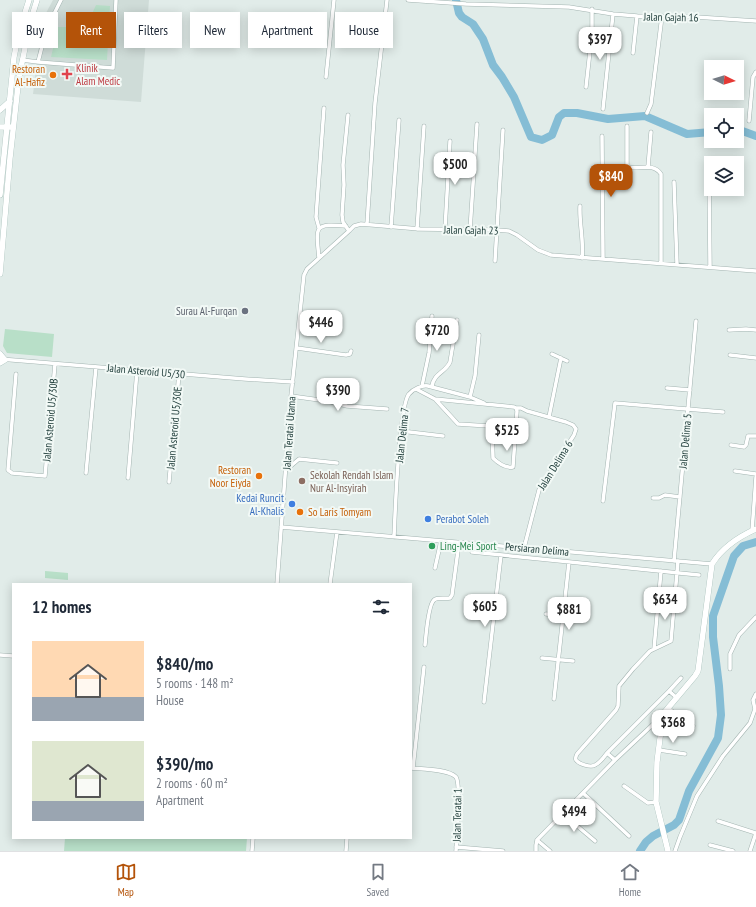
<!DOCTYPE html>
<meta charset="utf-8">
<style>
body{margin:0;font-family:"PT Sans Narrow",sans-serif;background:#f6f6f7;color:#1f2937;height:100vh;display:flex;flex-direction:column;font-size:15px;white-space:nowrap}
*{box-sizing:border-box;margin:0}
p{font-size:13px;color:#747a83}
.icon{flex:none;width:22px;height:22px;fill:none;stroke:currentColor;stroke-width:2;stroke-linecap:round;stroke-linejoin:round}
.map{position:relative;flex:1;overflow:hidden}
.sheet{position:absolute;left:12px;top:583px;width:400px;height:256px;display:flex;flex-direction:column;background:#fff;border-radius:0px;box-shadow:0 2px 10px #0003}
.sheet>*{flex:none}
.hud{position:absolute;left:12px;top:12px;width:400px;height:36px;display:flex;gap:8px}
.needle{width:26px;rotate:95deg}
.fabs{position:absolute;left:704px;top:60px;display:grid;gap:8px}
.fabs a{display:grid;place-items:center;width:40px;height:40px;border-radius:0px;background:#fff;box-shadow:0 2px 10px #0003;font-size:20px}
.price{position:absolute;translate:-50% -34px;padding:0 9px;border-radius:8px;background:#fff;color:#222;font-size:13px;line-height:26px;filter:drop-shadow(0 1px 2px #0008)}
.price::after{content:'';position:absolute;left:50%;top:24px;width:12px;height:9px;margin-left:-6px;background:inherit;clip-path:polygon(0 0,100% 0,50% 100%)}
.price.current{background:#b45309;color:#fff}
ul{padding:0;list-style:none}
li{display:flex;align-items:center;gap:12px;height:100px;padding:0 20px}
li span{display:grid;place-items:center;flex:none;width:112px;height:80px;border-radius:0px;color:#555}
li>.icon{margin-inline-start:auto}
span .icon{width:48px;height:48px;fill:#fffc;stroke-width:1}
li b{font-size:17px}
h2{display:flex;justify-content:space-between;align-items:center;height:48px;padding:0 20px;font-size:17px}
.tag{padding:0 14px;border-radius:0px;background:#fff;box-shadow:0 2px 10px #0003;font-size:14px;line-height:36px}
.tag.current{background:#b45309;color:#fff}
.menu{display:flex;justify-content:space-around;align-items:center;height:56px;border-top:1px solid #e0e1e3;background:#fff;font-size:11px;color:#747a83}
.menu a{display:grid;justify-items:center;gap:2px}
.menu .current{color:#b45309}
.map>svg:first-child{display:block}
.built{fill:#cfdcd8}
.green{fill:#b8dfc8}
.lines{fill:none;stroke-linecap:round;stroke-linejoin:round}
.river{stroke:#85bdd5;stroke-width:8}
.street-casing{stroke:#a3b4b1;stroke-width:4.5}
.secondary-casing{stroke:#9eb9b3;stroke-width:6}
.street{stroke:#fff;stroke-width:3.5}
.secondary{stroke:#fff;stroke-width:5.5}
.health-dot{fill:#e0444e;stroke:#f2f9f6;stroke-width:1.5}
.food-dot{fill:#e8710a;stroke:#f2f9f6;stroke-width:1.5}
.worship-dot{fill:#6b7280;stroke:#f2f9f6;stroke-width:1.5}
.education-dot{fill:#8d6e63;stroke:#f2f9f6;stroke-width:1.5}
.shop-dot{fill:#3f7fe0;stroke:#f2f9f6;stroke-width:1.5}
.leisure-dot{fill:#2e9e5b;stroke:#f2f9f6;stroke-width:1.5}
.labels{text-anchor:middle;stroke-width:4;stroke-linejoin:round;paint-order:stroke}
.street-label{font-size:11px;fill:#203e3b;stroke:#f2f9f6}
.health-label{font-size:11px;fill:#be3a42;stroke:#f2f9f6;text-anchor:start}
.food-label{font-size:11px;fill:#c56008;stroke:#f2f9f6;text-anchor:end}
.worship-label{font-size:11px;fill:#5b616d;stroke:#f2f9f6;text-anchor:end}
.education-label{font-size:11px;fill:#785e54;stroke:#f2f9f6;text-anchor:start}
.shop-label{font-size:11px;fill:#366cbe;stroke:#f2f9f6;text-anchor:end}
.leisure-label{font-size:11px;fill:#27864d;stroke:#f2f9f6;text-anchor:start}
</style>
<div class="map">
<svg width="756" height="851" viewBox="0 0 756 851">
<rect width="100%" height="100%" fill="#e1ece9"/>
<path class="built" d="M53 0H149L141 102 33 94 38 52 46 13Z"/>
<path class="green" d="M96 5 110 6 107 60 51 57 58 27H86Z
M5 329 54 334 52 357 7 353 3 346Z
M45 571 68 573V580L45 578Z
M65 838H247L246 851H64Z"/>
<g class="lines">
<path class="river" d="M456 0 459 13 462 17 473 24 483 39 493 65 502 77 514 97 531 137 542 140 552 135 559 117 564 113H577L608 119 645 116 687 134 711 132
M737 129 756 136
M640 851 646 842 653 836 674 825 679 820 689 791 718 738 721 715 719 686 713 637V616L734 556 743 546 756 542"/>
<g class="street-casing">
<path id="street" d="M408 0 466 4 569 7 613 14 637 16 696 17 756 21
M633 53 637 16
M22 60 38 62 113 68 116 0
M38 62C43 40 50 20 61 0
M326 77 334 0
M586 87 592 33V9
M603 109 613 14
M647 113 651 104 662 16
M348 115 343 165 344 185 342 215 343 222 349 231
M749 121 753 77 756 72
M627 126V167C638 170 653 162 661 174V263
M602 136 603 259
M709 166 710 267
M648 167 651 132
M674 182 677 264
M580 206C579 223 584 240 582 258
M367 224 375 103 387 0
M391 227 399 120
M319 228 316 217 324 108
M417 229 424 126
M445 229 450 141
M470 230 477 124
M319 258C316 227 313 223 346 226
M495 261 503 130
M300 318 332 321
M729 330 746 329 756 330
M297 348 346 355 350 354 351 351
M552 354 567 361
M730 355 756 358
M0 359 245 379 293 382
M16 374 8 470 12 473 45 476 55 364
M422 386 429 353 432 316
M432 386C434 373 446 372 450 362L457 320
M667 388 690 390
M416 389 435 399 458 424 489 426 492 428 493 458C498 463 506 468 513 467L517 411 516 408 514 407 435 399
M291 396 327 401 347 406 387 409
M470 397 475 376 479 335
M516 408H521L527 411 566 422 573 425 576 429 574 435 539 490 524 548
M549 417 561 358
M401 431 443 436
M731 445 744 447 746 445 748 436H756
M286 470 299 459 337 463
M735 471 756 474
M86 473 96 367
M128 478 137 371
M169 482 179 374
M653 498H659L665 495 680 497
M603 501 615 403 723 412
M281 527 712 564
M752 531 756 477
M394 537C395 515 399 405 409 394 413 389 422 385 428 386L470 397 484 403
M472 552 699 575
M674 561 696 321
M435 568 441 541
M277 584 291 396 304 275 307 269 349 231 354 226 361 224 420 229 497 230 509 231 517 235 538 250 551 255 756 271
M330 584 337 532
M546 614 578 617
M425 645C426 636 428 605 434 600 437 597 445 599 450 598L452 595 459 543
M654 649 661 571
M0 655 13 656
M542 658 573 661
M730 669V654L739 635 756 617
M669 691 681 678
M554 699 569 562
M484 702 501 555
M669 709 693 726
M659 750 685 754
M607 753 669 691 677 698
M615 760 607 753C604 757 600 763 595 765 591 768 579 764 576 760 575 758 576 756 577 754L616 710 618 706 619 686 633 669 650 651 671 641 678 561
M411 768C422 769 448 769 456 777 461 784 457 840 456 851
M413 768 424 667
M624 786 648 803 656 802
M583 793 629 836
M563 814 595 841
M718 821 756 833
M537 840 550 851
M710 845 733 851
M456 847 503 851
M252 851 253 838
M346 851 347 838
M536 851V845L537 840 615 760 663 715
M675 851 680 837 697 796 723 756 750 723 755 709 753 700 756 694
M750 851 756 833"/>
</g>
<g class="secondary-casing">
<path id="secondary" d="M0 110 10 101
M0 127H10
M0 195 14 57 20 28 29 0
M0 274 10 158 19 77 31 19 37 0
M0 354 5 360 0 363
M668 851 656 802 657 762 663 714 695 676 698 671 712 564C722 548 738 537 756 529"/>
</g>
<use href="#street" class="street"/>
<use href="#secondary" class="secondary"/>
</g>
<path class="health-dot" d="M65 68h4v4h4v4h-4v4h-4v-4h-4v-4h4z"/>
<g class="food-dot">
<circle cx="53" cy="75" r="4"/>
<circle cx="259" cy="476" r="4"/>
<circle cx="300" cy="512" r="4"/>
</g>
<circle class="worship-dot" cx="245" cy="311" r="4"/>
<circle class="education-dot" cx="302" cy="481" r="4"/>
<g class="shop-dot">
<circle cx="292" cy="504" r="4"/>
<circle cx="428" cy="519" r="4"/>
</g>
<circle class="leisure-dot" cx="432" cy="546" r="4"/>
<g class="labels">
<g class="street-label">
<text transform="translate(671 17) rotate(1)" y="4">Jalan Gajah 16</text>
<text transform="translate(471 230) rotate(1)" y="4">Jalan Gajah 23</text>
<text transform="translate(146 371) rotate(5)" y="4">Jalan Asteroid U5/30</text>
<text transform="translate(50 420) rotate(-85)" y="4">Jalan Asteroid U5/30B</text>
<text transform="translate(174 428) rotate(-85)" y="4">Jalan Asteroid U5/30E</text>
<text transform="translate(289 433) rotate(-86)" y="4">Jalan Teratai Utama</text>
<text transform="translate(402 435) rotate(-84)" y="4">Jalan Delima 7</text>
<text transform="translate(685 441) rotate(-85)" y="4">Jalan Delima 5</text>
<text transform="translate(555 465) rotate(-58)" y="4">Jalan Delima 6</text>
<text transform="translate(537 549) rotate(5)" y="4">Persiaran Delima</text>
<text transform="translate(457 815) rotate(-89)" y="4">Jalan Teratai 1</text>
</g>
<g class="health-label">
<text x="76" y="72">Klinik<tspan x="76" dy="13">Alam Medic</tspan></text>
</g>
<g class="food-label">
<text x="45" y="73">Restoran<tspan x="45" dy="13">Al-Hafiz</tspan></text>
<text x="251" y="474">Restoran<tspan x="251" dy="13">Noor Eiyda</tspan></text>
<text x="308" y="516" text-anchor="start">So Laris Tomyam</text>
</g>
<g class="worship-label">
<text x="237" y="315">Surau Al-Furqan</text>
</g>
<g class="education-label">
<text x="310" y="479">Sekolah Rendah Islam<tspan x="310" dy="13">Nur Al-Insyirah</tspan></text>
</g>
<g class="shop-label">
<text x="284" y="502">Kedai Runcit<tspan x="284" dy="13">Al-Khalis</tspan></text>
<text x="436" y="523" text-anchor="start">Perabot Soleh</text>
</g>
<g class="leisure-label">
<text x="440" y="550">Ling-Mei Sport</text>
</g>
</g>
</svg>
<div class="fabs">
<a><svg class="needle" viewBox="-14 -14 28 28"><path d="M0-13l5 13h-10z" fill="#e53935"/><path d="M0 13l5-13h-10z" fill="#747a83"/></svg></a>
<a><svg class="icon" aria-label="locate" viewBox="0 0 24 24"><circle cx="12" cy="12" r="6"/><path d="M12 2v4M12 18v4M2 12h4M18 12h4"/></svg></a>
<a><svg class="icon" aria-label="layers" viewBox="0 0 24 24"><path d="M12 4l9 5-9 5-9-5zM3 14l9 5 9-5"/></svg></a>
</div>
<b class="price" style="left:600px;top:61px">$397</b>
<b class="price" style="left:455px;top:186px">$500</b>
<b class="price current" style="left:611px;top:198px">$840</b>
<b class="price" style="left:321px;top:344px">$446</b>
<b class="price" style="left:437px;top:352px">$720</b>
<b class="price" style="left:338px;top:412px">$390</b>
<b class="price" style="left:507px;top:452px">$525</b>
<b class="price" style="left:665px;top:621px">$634</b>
<b class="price" style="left:485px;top:628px">$605</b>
<b class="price" style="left:569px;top:631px">$881</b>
<b class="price" style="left:673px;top:744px">$368</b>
<b class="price" style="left:574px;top:833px">$494</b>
<div class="hud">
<a class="tag">Buy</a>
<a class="tag current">Rent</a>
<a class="tag">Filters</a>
<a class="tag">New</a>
<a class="tag">Apartment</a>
<a class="tag">House</a>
</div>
<section class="sheet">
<h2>12 homes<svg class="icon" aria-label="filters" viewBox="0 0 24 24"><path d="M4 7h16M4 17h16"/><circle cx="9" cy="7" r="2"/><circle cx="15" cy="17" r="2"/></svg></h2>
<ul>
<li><span style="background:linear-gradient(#ffd9b3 70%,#9aa5b1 0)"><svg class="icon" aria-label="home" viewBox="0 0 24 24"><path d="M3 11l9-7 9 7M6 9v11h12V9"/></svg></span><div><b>$840/mo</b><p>5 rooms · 148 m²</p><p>House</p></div></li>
<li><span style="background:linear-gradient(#dfe7d0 75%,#9aa5b1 0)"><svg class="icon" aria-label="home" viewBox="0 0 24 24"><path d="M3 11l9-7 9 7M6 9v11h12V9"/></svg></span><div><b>$390/mo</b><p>2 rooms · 60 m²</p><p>Apartment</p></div></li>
</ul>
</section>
</div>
<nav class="menu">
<a class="current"><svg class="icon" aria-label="map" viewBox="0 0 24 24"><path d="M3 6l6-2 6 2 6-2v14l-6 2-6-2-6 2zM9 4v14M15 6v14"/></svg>Map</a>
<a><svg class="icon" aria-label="saved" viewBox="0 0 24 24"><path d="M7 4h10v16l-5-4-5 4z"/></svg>Saved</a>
<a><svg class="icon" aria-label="home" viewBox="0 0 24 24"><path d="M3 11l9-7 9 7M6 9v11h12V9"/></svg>Home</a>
</nav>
